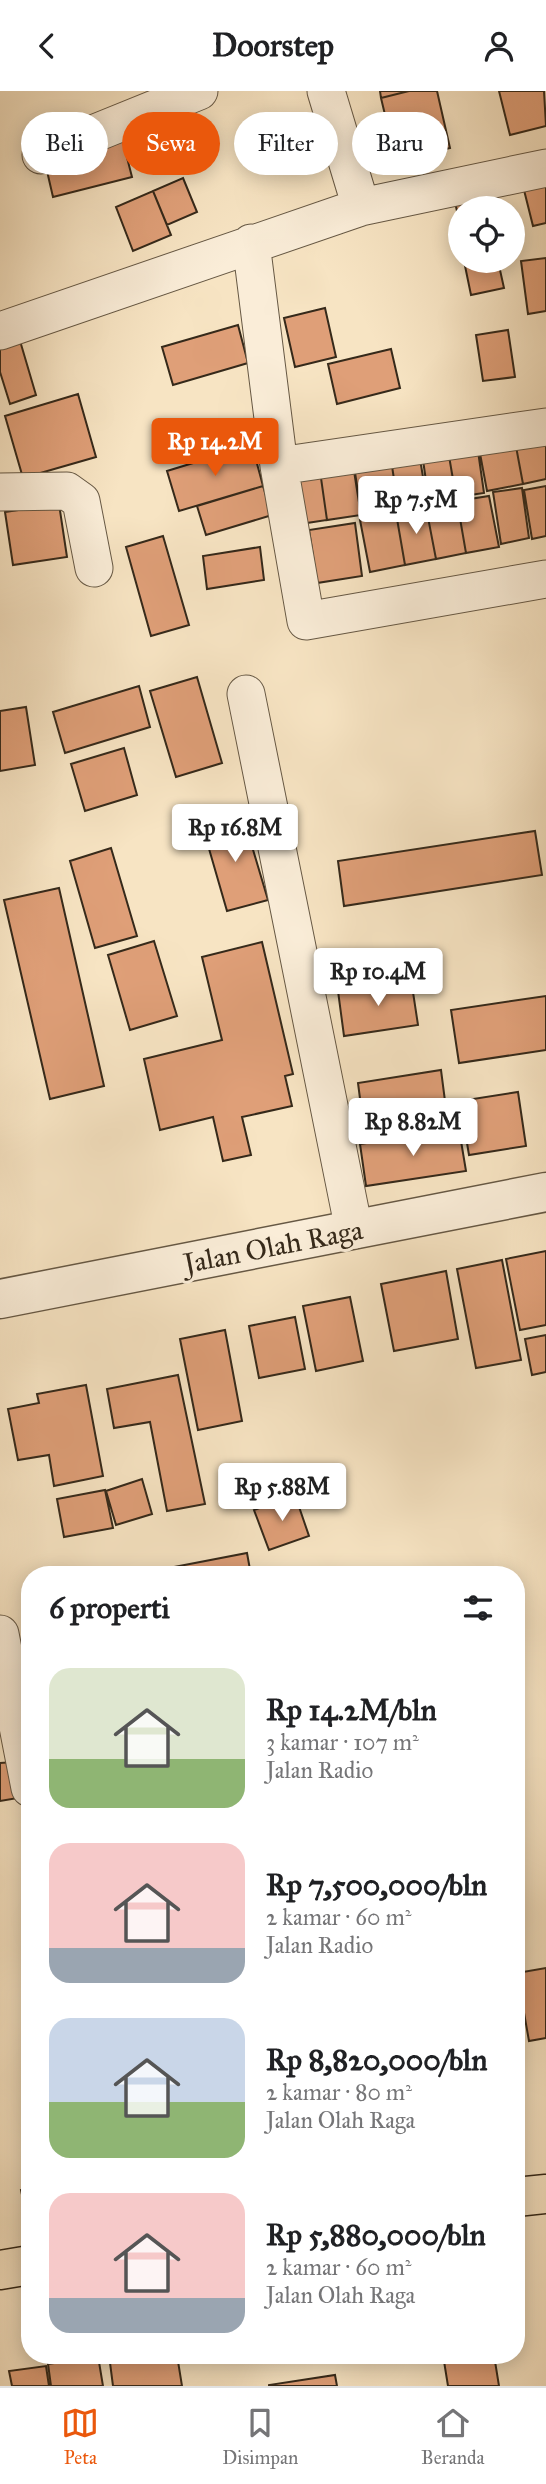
<!DOCTYPE html>
<html lang="id">
<meta charset="utf-8">
<style>
body{margin:0;font-family:"IM FELL Great Primer",serif;background:#f2f2f2;color:#202124;height:100vh;display:flex;flex-direction:column;font-size:26px;white-space:nowrap}
*{box-sizing:border-box;margin:0}
p{font-size:23px;color:#757577}
.icon{flex:none;width:38px;height:38px;fill:none;stroke:currentColor;stroke-width:2;stroke-linecap:round;stroke-linejoin:round}
.map{position:relative;flex:1;overflow:hidden}
.drawer{position:absolute;left:21px;top:1475px;width:504px;height:798px;display:flex;flex-direction:column;background:#fff;border-radius:28px;box-shadow:0 4px 18px #0003}
.drawer>*{flex:none}
.hud{position:absolute;left:21px;top:21px;width:504px;height:63px;display:flex;gap:14px}
.tools{position:absolute;left:448px;top:105px;display:grid;gap:14px}
.tools a{display:grid;place-items:center;width:77px;height:77px;border-radius:50%;background:#fff;box-shadow:0 4px 18px #0003;font-size:35px}
.price{position:absolute;translate:-50% -60px;padding:0 16px;border-radius:7px;background:#fff;color:#222;font-size:23px;line-height:46px;filter:drop-shadow(0 2px 4px #0008)}
.price::after{content:'';position:absolute;left:50%;top:42px;width:21px;height:16px;margin-left:-10px;background:inherit;clip-path:polygon(0 0,100% 0,50% 100%)}
.price.on{background:#ea580c;color:#fff}
ul{padding:0;list-style:none}
li{display:flex;align-items:center;gap:21px;height:175px;padding:0 28px}
li span{display:grid;place-items:center;flex:none;width:196px;height:140px;border-radius:21px;color:#555}
li>.icon{margin-inline-start:auto}
span .icon{width:84px;height:84px;fill:#fffc;stroke-width:1}
li b{font-size:30px}
h2{display:flex;justify-content:space-between;align-items:center;height:84px;padding:0 28px;font-size:30px}
.tag{padding:0 24px;border-radius:32px;background:#fff;box-shadow:0 4px 18px #0003;font-size:24px;line-height:63px}
.tag.on{background:#ea580c;color:#fff}
header{display:flex;justify-content:space-between;align-items:center;height:91px;padding:0 28px;background:#fff;font-size:32px;font-weight:700}
.dock{display:flex;justify-content:space-around;align-items:center;height:98px;border-top:2px solid #e0e0e0;background:#fff;font-size:19px;color:#757577}
.dock a{display:grid;justify-items:center;gap:4px}
.dock .on{color:#ea580c}
.map>svg:first-child{display:block}
.building{fill:#df9f78;stroke:#35291a;stroke-width:2}
.lines{fill:none;stroke-linecap:round;stroke-linejoin:round}
.minor-casing{stroke:#665844;stroke-width:39}
.tertiary-casing{stroke:#665844;stroke-width:41}
.primary-casing{stroke:#35291a;stroke-width:41}
.minor{stroke:#faedd8;stroke-width:37}
.tertiary{stroke:#faedd8;stroke-width:38}
.primary{stroke:#f7e4c3;stroke-width:38}
.labels{text-anchor:middle;stroke-width:6;stroke-linejoin:round;paint-order:stroke}
.street-label{font-size:28px;fill:#35291a;stroke:#faedd8}
</style>
<header><svg class="icon" aria-label="back" viewBox="0 0 24 24"><path d="M15 5l-7 7 7 7"/></svg>Doorstep<svg class="icon" aria-label="person" viewBox="0 0 24 24"><circle cx="12" cy="8" r="4"/><path d="M4 21q1-7 8-7t8 7"/></svg></header>
<div class="map">
<svg width="546" height="2295" viewBox="0 0 546 2295">
<rect width="100%" height="100%" fill="#f7e4c3"/>
<filter id="stains"><feTurbulence type="fractalNoise" baseFrequency=".00286" numOctaves="4"/><feColorMatrix values="0 0 0 0 .2 0 0 0 0 .09 0 0 0 0 .02 0 0 0 .5 -.17"/></filter>
<radialGradient id="worn" r=".72"><stop offset=".6" stop-color="#630" stop-opacity="0"/><stop offset="1" stop-color="#630" stop-opacity=".3"/></radialGradient>
<path class="building" d="M380 0H409L381 7Z
M409 0H437L450 57 396 70 381 7Z
M499 0H544L546 35 510 44Z
M122 47 132 86 53 106 44 67Z
M546 85V132L533 135 522 91Z
M183 87 197 121 167 134 153 100Z
M153 100 171 144 133 160 116 116Z
M490 102 494 117H460V134L455 111Z
M546 167V220L528 223 521 170Z
M464 170H498L504 197 471 204Z
M325 217 336 266 295 276 284 227Z
M238 234 248 272 173 294 162 256Z
M508 239 515 286 483 290 476 244Z
M18 243 36 304 10 313 0 281V248Z
M391 258 400 297 337 313 328 273Z
M78 303 96 366 23 387 5 325Z
M546 332V388L523 393 512 334Z
M512 334 523 393 487 400 476 341Z
M417 350 427 410 398 415 389 355Z
M252 354 263 395 179 420 167 380Z
M389 355 398 415 361 422 352 361Z
M478 360 484 402 456 406 449 365Z
M351 361 361 424 327 429 318 366Z
M449 365 456 406 429 411 423 369Z
M318 366 327 429 300 433 290 370Z
M263 395 272 424 206 444 197 415Z
M546 395V445L532 448 524 399Z
M522 397 529 447 501 453 493 401Z
M489 405 499 456 466 462 457 410Z
M457 410 466 462 436 468 426 416Z
M59 413 67 466 13 474 5 421Z
M426 416 436 468 405 474 396 422Z
M396 422 405 474 370 481 360 429Z
M355 432 362 485 317 492 309 439Z
M163 445 189 534 151 545 126 456Z
M260 456 264 489 207 498 203 465Z
M197 586 222 672 176 686 150 600Z
M139 595 150 636 65 662 53 621Z
M26 616 35 674 0 680V620Z
M124 657 137 704 85 720 71 673Z
M243 725 268 809 227 820 203 737Z
M535 740 542 784 344 815 338 770Z
M111 757 137 845 95 857 70 770Z
M59 797 104 995 50 1008 4 809Z
M154 850 177 925 130 939 108 864Z
M262 851 293 983 285 985 292 1015 242 1026 251 1064 223 1070 213 1026 160 1039 144 968 222 949 202 866Z
M411 888 418 934 344 945 338 900Z
M546 905V959L459 972 451 919Z
M441 979 445 1010 362 1023 358 992Z
M518 1001 526 1055 469 1064 460 1010Z
M459 1038 466 1080 366 1095 360 1053Z
M546 1160V1234L520 1239 506 1168Z
M502 1169 521 1269 476 1277 457 1178Z
M446 1180 458 1248 394 1260 381 1193Z
M350 1206 363 1270 316 1280 303 1215Z
M295 1226 305 1278 259 1287 249 1235Z
M225 1239 242 1330 198 1339 180 1248Z
M546 1244V1281L532 1284 525 1248Z
M178 1284 205 1413 167 1420 150 1331 114 1337 107 1298Z
M86 1294 103 1385 54 1395 49 1364 18 1369 8 1318 39 1312 37 1303Z
M142 1388 152 1423 116 1434 106 1400Z
M105 1399 113 1437 64 1446 57 1408Z
M295 1404 309 1445 269 1459 254 1419Z
M247 1462 251 1484H149L148 1481Z
M14 1671 18 1707 0 1710V1672Z
M546 1877V1947L529 1950 517 1882Z
M30 2097V2133H28L21 2099Z
M109 2264H177L182 2295H113Z
M443 2264H494L499 2295H448Z
M98 2265 103 2295H51L48 2273Z
M46 2275 49 2295H12L9 2280Z
M335 2284 337 2295H269V2294Z"/>
<g class="lines">
<g class="minor-casing">
<path id="minor" d="M326 0 361 116
M41 64 199 0
M251 152 279 375 306 530 546 488
M0 240 361 116 546 77
M279 375 546 336
M0 401 67 400 81 410 94 477
M246 603 354 1139
M0 1543 30 1697"/>
</g>
<g class="tertiary-casing">
<path id="tertiary" d="M0 1208 546 1101"/>
</g>
<g class="primary-casing">
<path id="primary" d="M516 2106 546 2103
M0 2179 30 2174"/>
</g>
<use href="#minor" class="minor"/>
<use href="#tertiary" class="tertiary"/>
<use href="#primary" class="primary"/>
</g>
<g class="labels">
<g class="street-label">
<text transform="translate(273 1155) rotate(-11)" y="10">Jalan Olah Raga</text>
</g>
</g>
<rect width="100%" height="100%" filter="url(#stains)"/>
<rect width="100%" height="100%" fill="url(#worn)"/>
</svg>
<div class="tools">
<a><svg class="icon" aria-label="locate" viewBox="0 0 24 24"><circle cx="12" cy="12" r="6"/><path d="M12 2v4M12 18v4M2 12h4M18 12h4"/></svg></a>
</div>
<b class="price on" style="left:215px;top:387px">Rp 14.2M</b>
<b class="price" style="left:416px;top:445px">Rp 7.5M</b>
<b class="price" style="left:235px;top:773px">Rp 16.8M</b>
<b class="price" style="left:378px;top:917px">Rp 10.4M</b>
<b class="price" style="left:413px;top:1067px">Rp 8.82M</b>
<b class="price" style="left:282px;top:1432px">Rp 5.88M</b>
<div class="hud">
<a class="tag">Beli</a>
<a class="tag on">Sewa</a>
<a class="tag">Filter</a>
<a class="tag">Baru</a>
</div>
<section class="drawer">
<h2>6 properti<svg class="icon" aria-label="filters" viewBox="0 0 24 24"><path d="M4 7h16M4 17h16"/><circle cx="9" cy="7" r="2"/><circle cx="15" cy="17" r="2"/></svg></h2>
<ul>
<li><span style="background:linear-gradient(#dfe7d0 65%,#8fb573 0)"><svg class="icon" aria-label="home" viewBox="0 0 24 24"><path d="M3 11l9-7 9 7M6 9v11h12V9"/></svg></span><div><b>Rp 14.2M/bln</b><p>3 kamar · 107 m²</p><p>Jalan Radio</p></div></li>
<li><span style="background:linear-gradient(#f6c9c9 75%,#9aa5b1 0)"><svg class="icon" aria-label="home" viewBox="0 0 24 24"><path d="M3 11l9-7 9 7M6 9v11h12V9"/></svg></span><div><b>Rp 7,500,000/bln</b><p>2 kamar · 60 m²</p><p>Jalan Radio</p></div></li>
<li><span style="background:linear-gradient(#c9d6e8 60%,#8fb573 0)"><svg class="icon" aria-label="home" viewBox="0 0 24 24"><path d="M3 11l9-7 9 7M6 9v11h12V9"/></svg></span><div><b>Rp 8,820,000/bln</b><p>2 kamar · 80 m²</p><p>Jalan Olah Raga</p></div></li>
<li><span style="background:linear-gradient(#f6c9c9 75%,#9aa5b1 0)"><svg class="icon" aria-label="home" viewBox="0 0 24 24"><path d="M3 11l9-7 9 7M6 9v11h12V9"/></svg></span><div><b>Rp 5,880,000/bln</b><p>2 kamar · 60 m²</p><p>Jalan Olah Raga</p></div></li>
</ul>
</section>
</div>
<nav class="dock">
<a class="on"><svg class="icon" aria-label="map" viewBox="0 0 24 24"><path d="M3 6l6-2 6 2 6-2v14l-6 2-6-2-6 2zM9 4v14M15 6v14"/></svg>Peta</a>
<a><svg class="icon" aria-label="saved" viewBox="0 0 24 24"><path d="M7 4h10v16l-5-4-5 4z"/></svg>Disimpan</a>
<a><svg class="icon" aria-label="home" viewBox="0 0 24 24"><path d="M3 11l9-7 9 7M6 9v11h12V9"/></svg>Beranda</a>
</nav>
